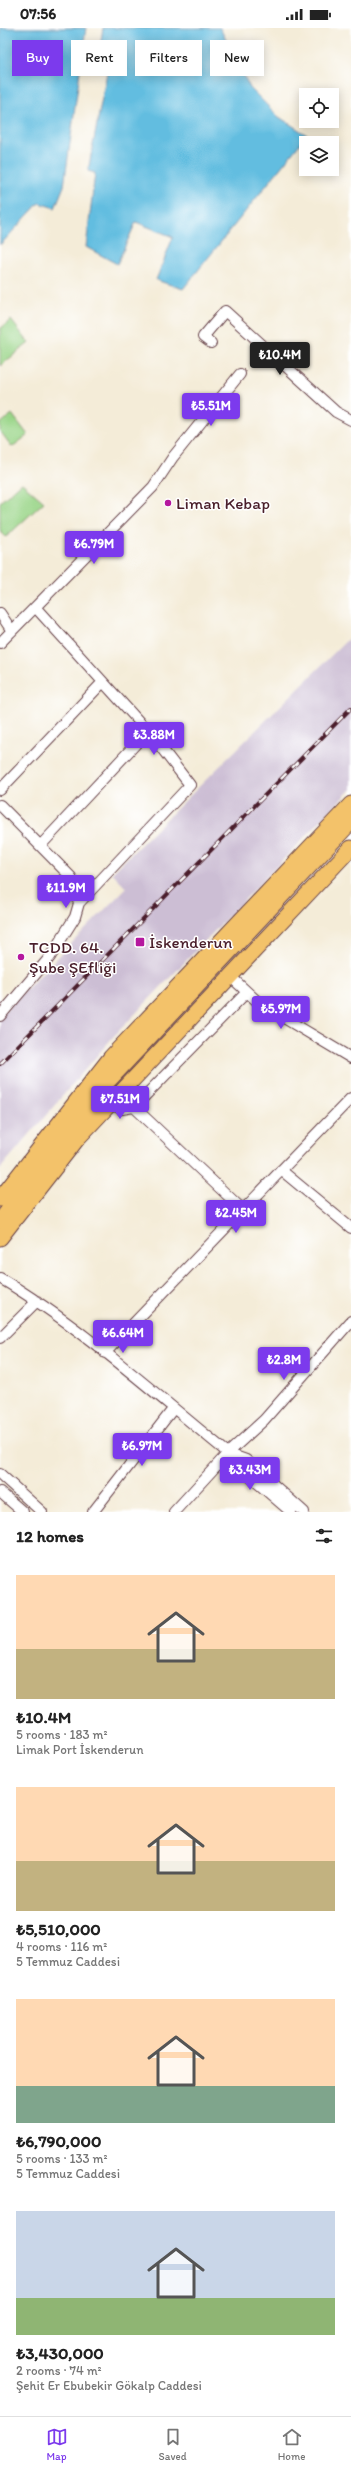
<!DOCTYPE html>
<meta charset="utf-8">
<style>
body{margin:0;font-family:Itim,sans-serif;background:#f6f6f6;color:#222;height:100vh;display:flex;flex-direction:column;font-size:15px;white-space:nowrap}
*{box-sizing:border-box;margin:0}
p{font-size:13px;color:#767676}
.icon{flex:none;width:22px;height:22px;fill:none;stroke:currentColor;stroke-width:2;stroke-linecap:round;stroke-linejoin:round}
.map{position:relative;height:1484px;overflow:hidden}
.sheet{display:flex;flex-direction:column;background:#fff;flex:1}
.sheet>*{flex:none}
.top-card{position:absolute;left:12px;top:12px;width:327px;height:36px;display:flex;gap:8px}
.controls{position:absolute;left:299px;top:60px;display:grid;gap:8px}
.controls a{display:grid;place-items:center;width:40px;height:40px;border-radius:0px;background:#fff;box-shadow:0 2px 10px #0003;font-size:20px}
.price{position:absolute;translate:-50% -34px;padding:0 9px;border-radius:4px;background:#7c3aed;color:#fff;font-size:13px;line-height:26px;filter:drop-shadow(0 1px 2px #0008)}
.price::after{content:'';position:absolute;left:50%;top:24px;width:12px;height:9px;margin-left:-6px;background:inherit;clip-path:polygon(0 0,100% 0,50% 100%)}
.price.current{background:#222;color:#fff}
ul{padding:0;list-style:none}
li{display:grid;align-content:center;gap:8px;height:212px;padding:0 16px}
li span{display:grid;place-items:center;height:124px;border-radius:0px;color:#555}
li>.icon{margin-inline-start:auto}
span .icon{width:72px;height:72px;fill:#fffc;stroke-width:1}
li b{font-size:17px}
h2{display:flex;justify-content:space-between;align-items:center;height:48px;padding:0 16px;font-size:17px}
.pill{padding:0 14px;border-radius:0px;background:#fff;box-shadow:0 2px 10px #0003;font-size:14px;line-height:36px}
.pill.current{background:#7c3aed;color:#fff}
.status{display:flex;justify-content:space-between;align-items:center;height:28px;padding:0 20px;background:#fff;direction:ltr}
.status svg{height:11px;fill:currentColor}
.tab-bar{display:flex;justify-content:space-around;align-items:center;height:56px;border-top:1px solid #e0e0e0;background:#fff;font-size:11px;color:#767676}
.tab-bar a{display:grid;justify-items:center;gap:2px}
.tab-bar .current{color:#7c3aed}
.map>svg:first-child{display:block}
.industrial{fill:#ccbed4}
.green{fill:#9ad588;stroke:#727a5a}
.water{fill:#62bde0;stroke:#566e86}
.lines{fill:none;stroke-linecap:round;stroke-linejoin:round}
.minor-casing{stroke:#643e45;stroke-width:12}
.highway-casing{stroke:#643e45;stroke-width:17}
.minor{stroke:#fff;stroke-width:10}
.highway{stroke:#f3c26a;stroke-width:15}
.rail-casing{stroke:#4a1f2b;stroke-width:4}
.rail{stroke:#fff;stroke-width:2.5;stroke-dasharray:8;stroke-linecap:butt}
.poi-dot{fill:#b5179e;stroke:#fff;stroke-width:1.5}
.labels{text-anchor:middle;stroke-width:3;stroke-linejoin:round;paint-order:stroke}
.poi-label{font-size:17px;fill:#4a1f2b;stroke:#fff;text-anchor:start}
</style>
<div class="status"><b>07:56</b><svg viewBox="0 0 49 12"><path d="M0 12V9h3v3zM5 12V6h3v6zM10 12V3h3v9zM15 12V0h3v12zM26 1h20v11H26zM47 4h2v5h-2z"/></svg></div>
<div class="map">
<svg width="351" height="1484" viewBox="0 0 351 1484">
<rect width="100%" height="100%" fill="#fff"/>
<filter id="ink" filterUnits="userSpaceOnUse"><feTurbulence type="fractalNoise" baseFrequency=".025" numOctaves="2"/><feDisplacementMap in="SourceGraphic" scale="8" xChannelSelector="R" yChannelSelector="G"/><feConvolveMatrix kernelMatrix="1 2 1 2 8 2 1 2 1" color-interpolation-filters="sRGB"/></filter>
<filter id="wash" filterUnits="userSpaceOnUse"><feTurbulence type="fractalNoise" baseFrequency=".012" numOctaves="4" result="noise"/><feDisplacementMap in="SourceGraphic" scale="16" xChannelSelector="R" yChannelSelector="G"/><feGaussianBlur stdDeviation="0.9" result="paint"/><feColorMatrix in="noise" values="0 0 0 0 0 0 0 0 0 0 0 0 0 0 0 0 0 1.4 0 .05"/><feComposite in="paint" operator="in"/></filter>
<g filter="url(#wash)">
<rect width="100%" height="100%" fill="#f4ecd8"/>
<path class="industrial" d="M351 608V761L113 1009 0 1141V988L126 860 112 845Z"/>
<path class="green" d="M11 292 29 315 0 338V301Z
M12 386 28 407 12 419 0 403V396Z
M22 455 44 474 6 509 0 503V474Z"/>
<path class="water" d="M0 0H86L64 158 55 180 39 175 0 217Z
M103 0H220L250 60 279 89 307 107 183 261 156 252 173 209 136 194 117 236 86 219 95 145 88 143 107 44 99 24Z"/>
</g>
<g filter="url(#ink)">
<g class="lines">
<g class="minor-casing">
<path id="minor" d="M211 315 203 309 225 283 336 384 351 392
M36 580 153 709 190 757 79 875
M0 585 12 603
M0 615 153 459 173 429 240 346
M0 762 103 654
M0 777 71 849 79 875 75 889 50 929 0 988
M41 817 148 703
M230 948 259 975 351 1030
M110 1076 122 1081 134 1079 247 964
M134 1079 243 1182
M281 1142 351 1200
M0 1250C82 1299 154 1365 228 1425L239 1439 291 1484
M0 1310 37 1273
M105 1325 351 1070
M229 1426 246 1432 304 1484
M0 1446 42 1484
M0 1464 23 1484
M93 1484 173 1381
M174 1484 228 1425 264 1392 351 1293"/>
</g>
<g class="highway-casing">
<path id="highway" d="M0 1171 111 1029 351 776
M0 1193 98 1064 351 794
M0 1210 78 1110 351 820"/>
</g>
<use href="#minor" class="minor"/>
<use href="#highway" class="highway"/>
<g class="rail-casing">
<path id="rail" d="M0 1036 351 680"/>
</g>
<use href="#rail" class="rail"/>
</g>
</g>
<g class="poi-dot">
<circle cx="168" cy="475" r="4"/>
<rect x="135" y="909" width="10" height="10" rx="2"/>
<circle cx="21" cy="929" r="4"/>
</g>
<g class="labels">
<g class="poi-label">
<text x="176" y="481">Liman Kebap</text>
<text x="149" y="920">İskenderun</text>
<text x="29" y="925">TCDD. 64.<tspan x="29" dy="20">Şube ŞEfliği</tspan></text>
</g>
</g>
</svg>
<div class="controls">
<a><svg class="icon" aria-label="locate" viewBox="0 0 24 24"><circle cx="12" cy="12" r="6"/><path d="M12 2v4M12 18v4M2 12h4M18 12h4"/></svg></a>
<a><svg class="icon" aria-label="layers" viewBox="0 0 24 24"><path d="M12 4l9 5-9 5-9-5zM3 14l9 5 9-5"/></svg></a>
</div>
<b class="price current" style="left:280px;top:348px">₺10.4M</b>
<b class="price" style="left:211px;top:399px">₺5.51M</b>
<b class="price" style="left:94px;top:537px">₺6.79M</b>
<b class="price" style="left:154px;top:728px">₺3.88M</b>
<b class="price" style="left:66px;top:881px">₺11.9M</b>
<b class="price" style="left:281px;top:1002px">₺5.97M</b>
<b class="price" style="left:120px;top:1092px">₺7.51M</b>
<b class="price" style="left:236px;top:1206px">₺2.45M</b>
<b class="price" style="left:123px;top:1326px">₺6.64M</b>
<b class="price" style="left:284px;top:1353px">₺2.8M</b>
<b class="price" style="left:142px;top:1439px">₺6.97M</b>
<b class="price" style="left:250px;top:1463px">₺3.43M</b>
<div class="top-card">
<a class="pill current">Buy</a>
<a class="pill">Rent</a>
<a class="pill">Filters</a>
<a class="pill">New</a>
</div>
</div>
<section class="sheet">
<h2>12 homes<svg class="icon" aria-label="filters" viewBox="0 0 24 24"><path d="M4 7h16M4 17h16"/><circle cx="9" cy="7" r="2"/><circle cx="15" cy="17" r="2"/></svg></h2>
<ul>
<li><span style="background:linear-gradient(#ffd9b3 60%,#c2b280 0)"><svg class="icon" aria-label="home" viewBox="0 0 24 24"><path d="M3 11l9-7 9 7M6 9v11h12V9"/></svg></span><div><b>₺10.4M</b><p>5 rooms · 183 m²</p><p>Limak Port İskenderun</p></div></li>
<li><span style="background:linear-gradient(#ffd9b3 60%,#c2b280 0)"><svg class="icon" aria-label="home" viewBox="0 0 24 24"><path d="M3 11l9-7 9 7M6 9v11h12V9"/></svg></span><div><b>₺5,510,000</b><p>4 rooms · 116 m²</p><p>5 Temmuz Caddesi</p></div></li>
<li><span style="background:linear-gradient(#ffd9b3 70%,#7fa58c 0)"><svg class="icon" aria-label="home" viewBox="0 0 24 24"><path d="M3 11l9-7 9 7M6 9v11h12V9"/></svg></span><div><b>₺6,790,000</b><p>5 rooms · 133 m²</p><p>5 Temmuz Caddesi</p></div></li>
<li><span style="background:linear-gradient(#c9d6e8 70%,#8fb573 0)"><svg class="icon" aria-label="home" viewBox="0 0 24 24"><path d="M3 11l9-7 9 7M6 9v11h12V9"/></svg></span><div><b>₺3,430,000</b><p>2 rooms · 74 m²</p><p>Şehit Er Ebubekir Gökalp Caddesi</p></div></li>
</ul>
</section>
<nav class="tab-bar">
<a class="current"><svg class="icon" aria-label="map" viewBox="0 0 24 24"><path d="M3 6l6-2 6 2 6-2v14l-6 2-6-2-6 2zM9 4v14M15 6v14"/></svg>Map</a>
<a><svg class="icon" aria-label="saved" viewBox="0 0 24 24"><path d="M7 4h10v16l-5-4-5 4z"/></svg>Saved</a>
<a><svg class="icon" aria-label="home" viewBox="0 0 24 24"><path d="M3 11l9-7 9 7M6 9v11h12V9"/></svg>Home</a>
</nav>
